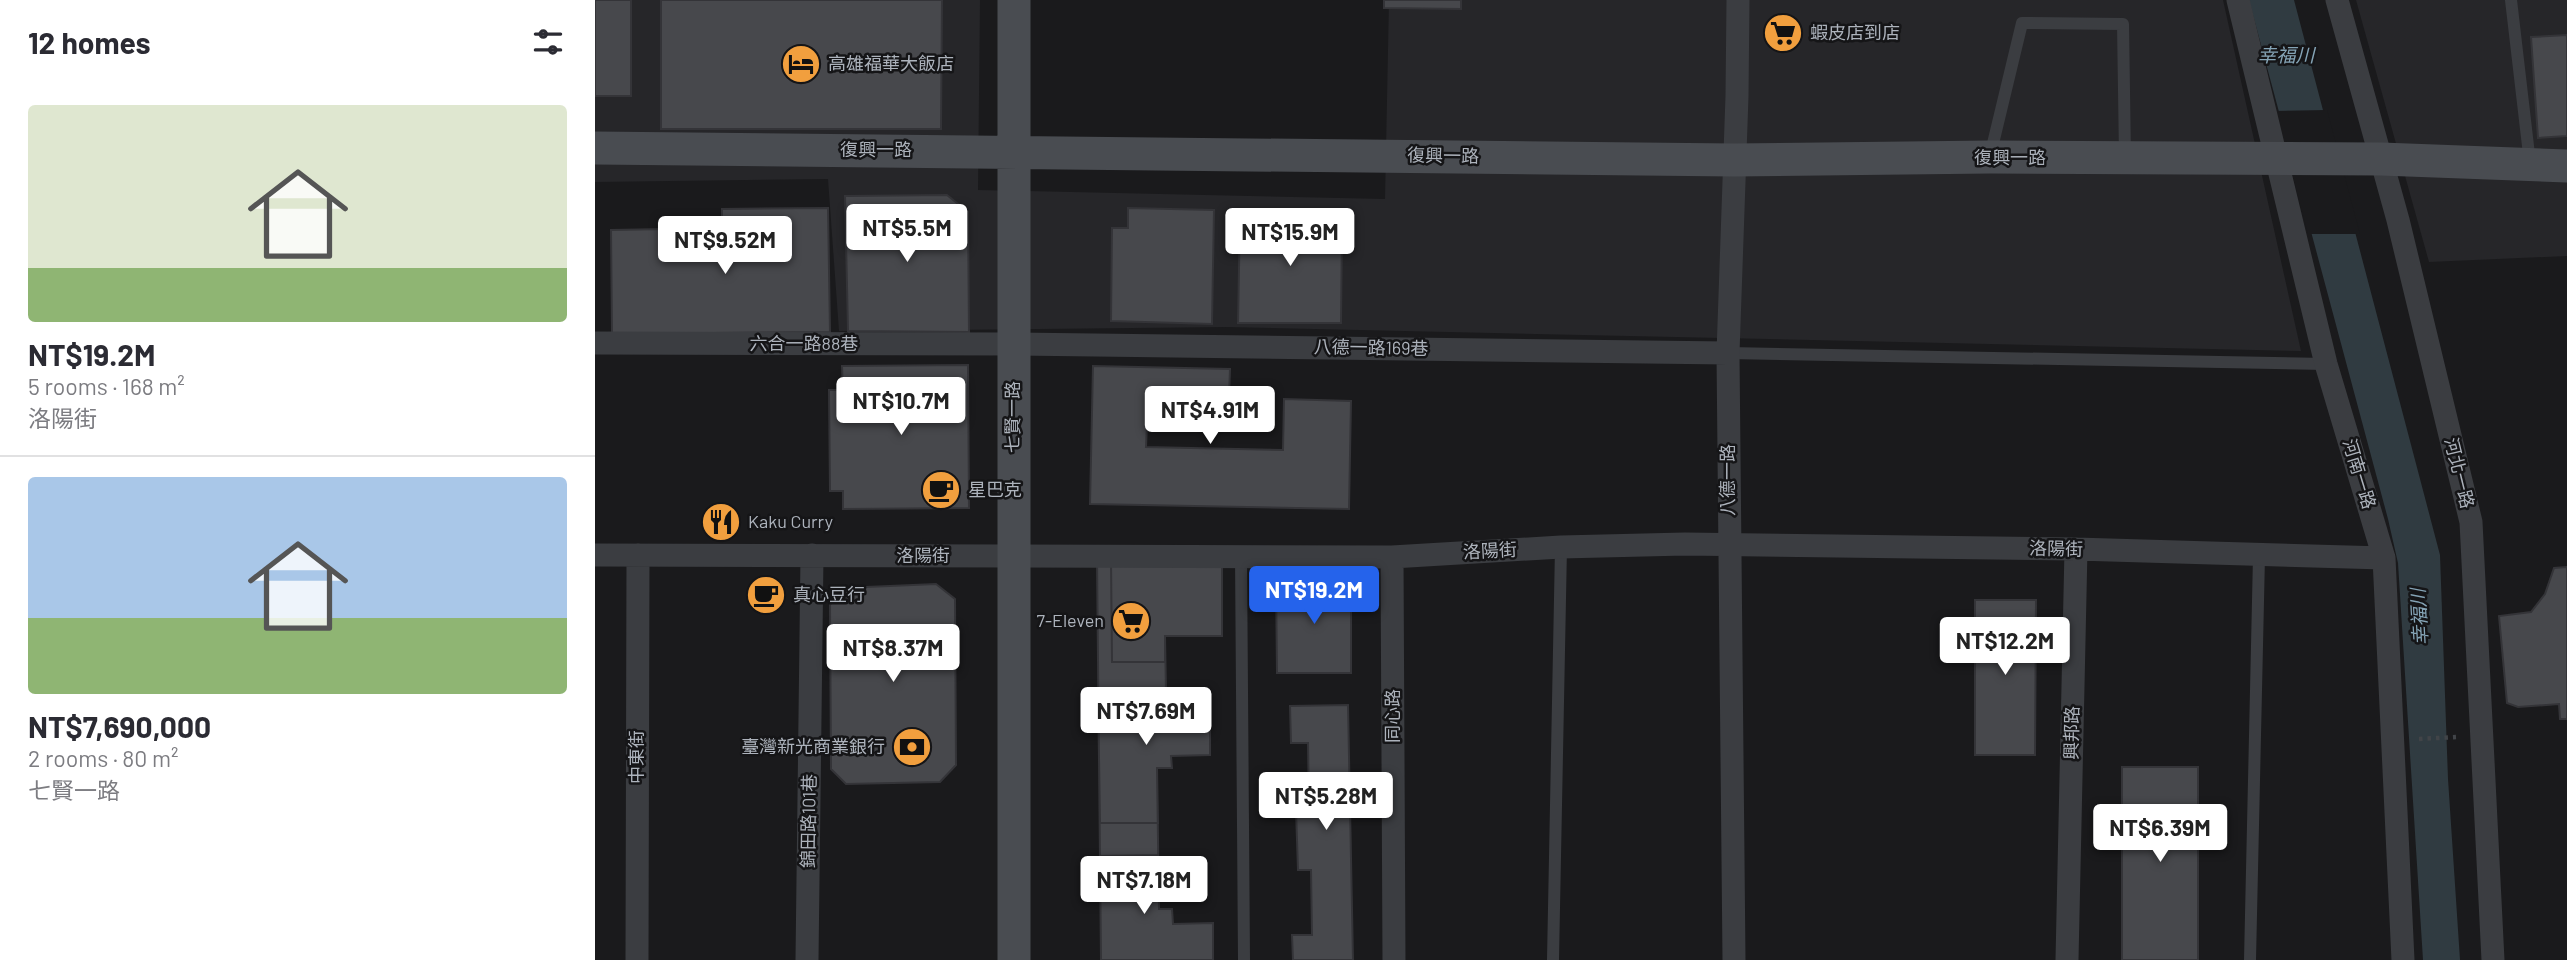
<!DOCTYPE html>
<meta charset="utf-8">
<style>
body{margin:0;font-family:Barlow,"Noto Sans TC",sans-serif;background:#f7f7f7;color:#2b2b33;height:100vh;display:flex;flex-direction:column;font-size:26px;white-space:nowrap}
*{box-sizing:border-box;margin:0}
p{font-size:23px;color:#7c7c81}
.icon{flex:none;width:38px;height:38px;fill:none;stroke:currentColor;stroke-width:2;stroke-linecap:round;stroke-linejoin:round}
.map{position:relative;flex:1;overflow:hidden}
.details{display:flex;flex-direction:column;background:#fff;width:595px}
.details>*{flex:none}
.price{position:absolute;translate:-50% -60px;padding:0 16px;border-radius:7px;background:#fff;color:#222;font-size:23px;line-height:46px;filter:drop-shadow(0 2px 4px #0008)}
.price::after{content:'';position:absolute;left:50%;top:42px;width:21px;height:16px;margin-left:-10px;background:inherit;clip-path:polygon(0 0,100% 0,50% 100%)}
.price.selected{background:#2563eb;color:#fff}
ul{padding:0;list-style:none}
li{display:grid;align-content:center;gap:14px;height:371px;padding:0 28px}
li+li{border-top:2px solid #e1e1e2}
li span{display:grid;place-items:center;height:217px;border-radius:7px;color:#555}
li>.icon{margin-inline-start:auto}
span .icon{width:126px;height:126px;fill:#fffc;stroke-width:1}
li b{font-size:30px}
h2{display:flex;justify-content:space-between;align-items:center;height:84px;padding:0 28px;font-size:30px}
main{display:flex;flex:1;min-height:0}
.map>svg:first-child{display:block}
.built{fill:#262629}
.water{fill:#303b41}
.pier{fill:#1a1a1c}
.building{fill:#47484c;stroke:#343438;stroke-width:2}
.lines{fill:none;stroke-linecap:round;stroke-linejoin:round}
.path{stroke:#414448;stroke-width:4.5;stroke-dasharray:3.5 5;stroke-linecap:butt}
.lane{stroke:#3b3d41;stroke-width:12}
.street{stroke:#3b3d41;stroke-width:23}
.secondary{stroke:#494c51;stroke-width:33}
.labels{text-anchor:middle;stroke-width:5;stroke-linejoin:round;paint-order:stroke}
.poi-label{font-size:18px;fill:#adb3bc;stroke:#151517;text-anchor:start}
.street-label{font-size:18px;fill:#adb3bc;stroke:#151517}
.water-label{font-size:19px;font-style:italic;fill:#85a4b6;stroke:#151517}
</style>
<main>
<section class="details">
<h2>12 homes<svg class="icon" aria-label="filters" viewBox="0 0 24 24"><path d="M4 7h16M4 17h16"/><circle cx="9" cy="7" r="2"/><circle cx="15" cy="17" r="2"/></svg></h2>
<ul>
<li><span style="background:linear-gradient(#dfe7d0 75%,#8fb573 0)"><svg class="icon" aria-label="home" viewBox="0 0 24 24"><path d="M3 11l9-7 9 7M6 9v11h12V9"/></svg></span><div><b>NT$19.2M</b><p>5 rooms · 168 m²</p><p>洛陽街</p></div></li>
<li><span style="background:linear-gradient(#a9c7e8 65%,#8fb573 0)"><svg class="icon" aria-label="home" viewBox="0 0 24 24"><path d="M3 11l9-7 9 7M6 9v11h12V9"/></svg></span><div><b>NT$7,690,000</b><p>2 rooms · 80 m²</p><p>七賢一路</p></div></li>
</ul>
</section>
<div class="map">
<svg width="1972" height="960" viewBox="0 0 1972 960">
<rect width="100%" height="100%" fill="#1a1a1c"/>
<path class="built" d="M0 0H385L383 190 790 199 794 0H1628L1706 351 632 327 244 331 233 179 0 182Z
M1761 0H1972V256L1834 262Z"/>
<path class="water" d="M1654 0H1699L1845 555 1853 779 1865 960H1828L1803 563 1793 519Z"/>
<path class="pier" d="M1732 110 1765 234H1713L1680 111Z"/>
<path class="building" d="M0 0H36V96H0Z
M66 0H347L346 129H66Z
M789 0H866V9L789 8Z
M1972 35V136L1943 138 1936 37Z
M352 195 373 212 374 332 253 331 250 196Z
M233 208 235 332 17 334 16 230 127 228V209Z
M533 208 619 210 617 324 516 321 517 228H533Z
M645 212 737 213V228H747L746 323H643Z
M373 365 374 508 248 509V491H235L234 390H248L247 366Z
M498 366 635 369 633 426 552 424 551 447 688 450 689 399 756 401 754 509 495 504Z
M502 560 627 562V636H570L571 692 615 691V755L576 756 577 768H562L564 909H577L578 924 618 923V960H506Z
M516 561 627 562V636H570V662H517Z
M1972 567V719H1965L1964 704 1923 707 1912 703 1904 616 1936 612 1950 594 1959 568Z
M681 579H756V673H682Z
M341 584 360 599 361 765 345 782 251 784 236 769 235 605 248 588Z
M1380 600H1441L1440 755H1380Z
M615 691V755L576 756 577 768H562L563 823H505L503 692Z
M753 705 758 960H698L697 935H717L716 870H703L701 810H714L713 743H696L695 706Z
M1527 767H1603V960H1527Z
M563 855 564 909H577L578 924 618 923V960H506L505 856Z"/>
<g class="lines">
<path class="path" d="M1824 739 1861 737"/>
<path class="lane" d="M1916 0 1935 163
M1395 156 1427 23 1528 24 1530 157
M1133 353 1731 364
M646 556 649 960
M958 960 966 547
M1655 960 1664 556"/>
<path class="street" d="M1643 0 1731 364 1789 558 1808 960
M1742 0 1803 220 1876 522 1898 960
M0 343 418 344 1133 353
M0 555 797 557 966 547 1090 544 1481 549 1789 558
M797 557 799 960
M42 960 43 555
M212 960 217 555
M1139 960 1133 353 1142 96 1143 0
M1472 960 1481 549"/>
<path class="secondary" d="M0 148 1139 160 1395 157 1786 159 1972 166
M419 960V0"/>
</g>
<defs>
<g id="supermarket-disc" transform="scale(2.0125)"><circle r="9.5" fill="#f19f3e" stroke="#151517"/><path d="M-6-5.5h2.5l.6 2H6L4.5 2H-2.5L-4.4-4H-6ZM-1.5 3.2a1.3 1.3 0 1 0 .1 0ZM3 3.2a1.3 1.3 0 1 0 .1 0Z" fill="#111"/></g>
<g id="hotel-disc" transform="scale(2.0125)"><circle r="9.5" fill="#f19f3e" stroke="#151517"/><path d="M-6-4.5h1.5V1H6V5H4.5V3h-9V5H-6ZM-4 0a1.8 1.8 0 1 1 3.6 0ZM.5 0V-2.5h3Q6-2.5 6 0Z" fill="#111"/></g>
<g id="cafe-disc" transform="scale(2.0125)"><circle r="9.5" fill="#f19f3e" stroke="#151517"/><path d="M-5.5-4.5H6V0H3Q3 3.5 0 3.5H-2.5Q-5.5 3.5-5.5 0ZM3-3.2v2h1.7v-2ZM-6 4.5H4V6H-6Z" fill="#111"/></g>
<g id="restaurant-disc" transform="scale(2.0125)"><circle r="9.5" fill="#f19f3e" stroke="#151517"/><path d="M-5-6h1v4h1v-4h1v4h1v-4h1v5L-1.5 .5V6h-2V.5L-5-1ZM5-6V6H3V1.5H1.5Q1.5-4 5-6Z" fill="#111"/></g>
<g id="bank-disc" transform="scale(2.0125)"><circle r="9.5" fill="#f19f3e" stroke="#151517"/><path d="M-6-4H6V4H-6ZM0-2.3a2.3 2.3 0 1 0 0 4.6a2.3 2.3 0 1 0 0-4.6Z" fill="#111"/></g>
</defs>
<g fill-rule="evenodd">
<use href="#supermarket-disc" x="1188" y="33"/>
<use href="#hotel-disc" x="206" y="64"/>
<use href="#cafe-disc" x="346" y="490"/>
<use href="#restaurant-disc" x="126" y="522"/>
<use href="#cafe-disc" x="171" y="595"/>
<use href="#supermarket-disc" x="536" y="621"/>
<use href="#bank-disc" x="317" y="747"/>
</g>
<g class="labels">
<g class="poi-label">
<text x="1215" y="39">蝦皮店到店</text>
<text x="233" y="70">高雄福華大飯店</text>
<text x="373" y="496">星巴克</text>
<text x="153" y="528">Kaku Curry</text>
<text x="198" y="601">真心豆行</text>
<text x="509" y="627" text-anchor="end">7-Eleven</text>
<text x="290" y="753" text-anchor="end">臺灣新光商業銀行</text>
</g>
<g class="street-label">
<text x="281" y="156">復興一路</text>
<text transform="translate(848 156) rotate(1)" y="6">復興一路</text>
<text x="1415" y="164">復興一路</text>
<text x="209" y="350">六合一路88巷</text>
<text transform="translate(776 348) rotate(1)" y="6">八德一路169巷</text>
<text transform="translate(418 417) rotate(-90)" y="6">七賢一路</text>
<text transform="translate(1864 473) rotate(76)" y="6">河北一路</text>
<text transform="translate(1764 474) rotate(73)" y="6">河南一路</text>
<text transform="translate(1133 480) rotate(-90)" y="6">八德一路</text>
<text transform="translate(1461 549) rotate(1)" y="6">洛陽街</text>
<text transform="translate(895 551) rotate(-3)" y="6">洛陽街</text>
<text x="328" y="562">洛陽街</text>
<text transform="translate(798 716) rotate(-90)" y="6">同心路</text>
<text transform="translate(1477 733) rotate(-89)" y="6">興邦路</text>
<text transform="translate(42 757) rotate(-90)" y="6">中東街</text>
<text transform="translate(214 821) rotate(-89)" y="6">錦田路101巷</text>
</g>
<g class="water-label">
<text x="1691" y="62">幸福川</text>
<text transform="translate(1824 617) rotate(-93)" y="7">幸福川</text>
</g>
</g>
</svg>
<b class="price" style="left:312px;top:264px">NT$5.5M</b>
<b class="price" style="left:695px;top:268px">NT$15.9M</b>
<b class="price" style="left:130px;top:276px">NT$9.52M</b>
<b class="price" style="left:306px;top:437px">NT$10.7M</b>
<b class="price" style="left:615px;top:446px">NT$4.91M</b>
<b class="price selected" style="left:719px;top:626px">NT$19.2M</b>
<b class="price" style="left:1410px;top:677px">NT$12.2M</b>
<b class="price" style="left:298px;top:684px">NT$8.37M</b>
<b class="price" style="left:551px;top:747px">NT$7.69M</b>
<b class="price" style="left:731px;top:832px">NT$5.28M</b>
<b class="price" style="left:1565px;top:864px">NT$6.39M</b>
<b class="price" style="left:549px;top:916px">NT$7.18M</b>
</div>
</main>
